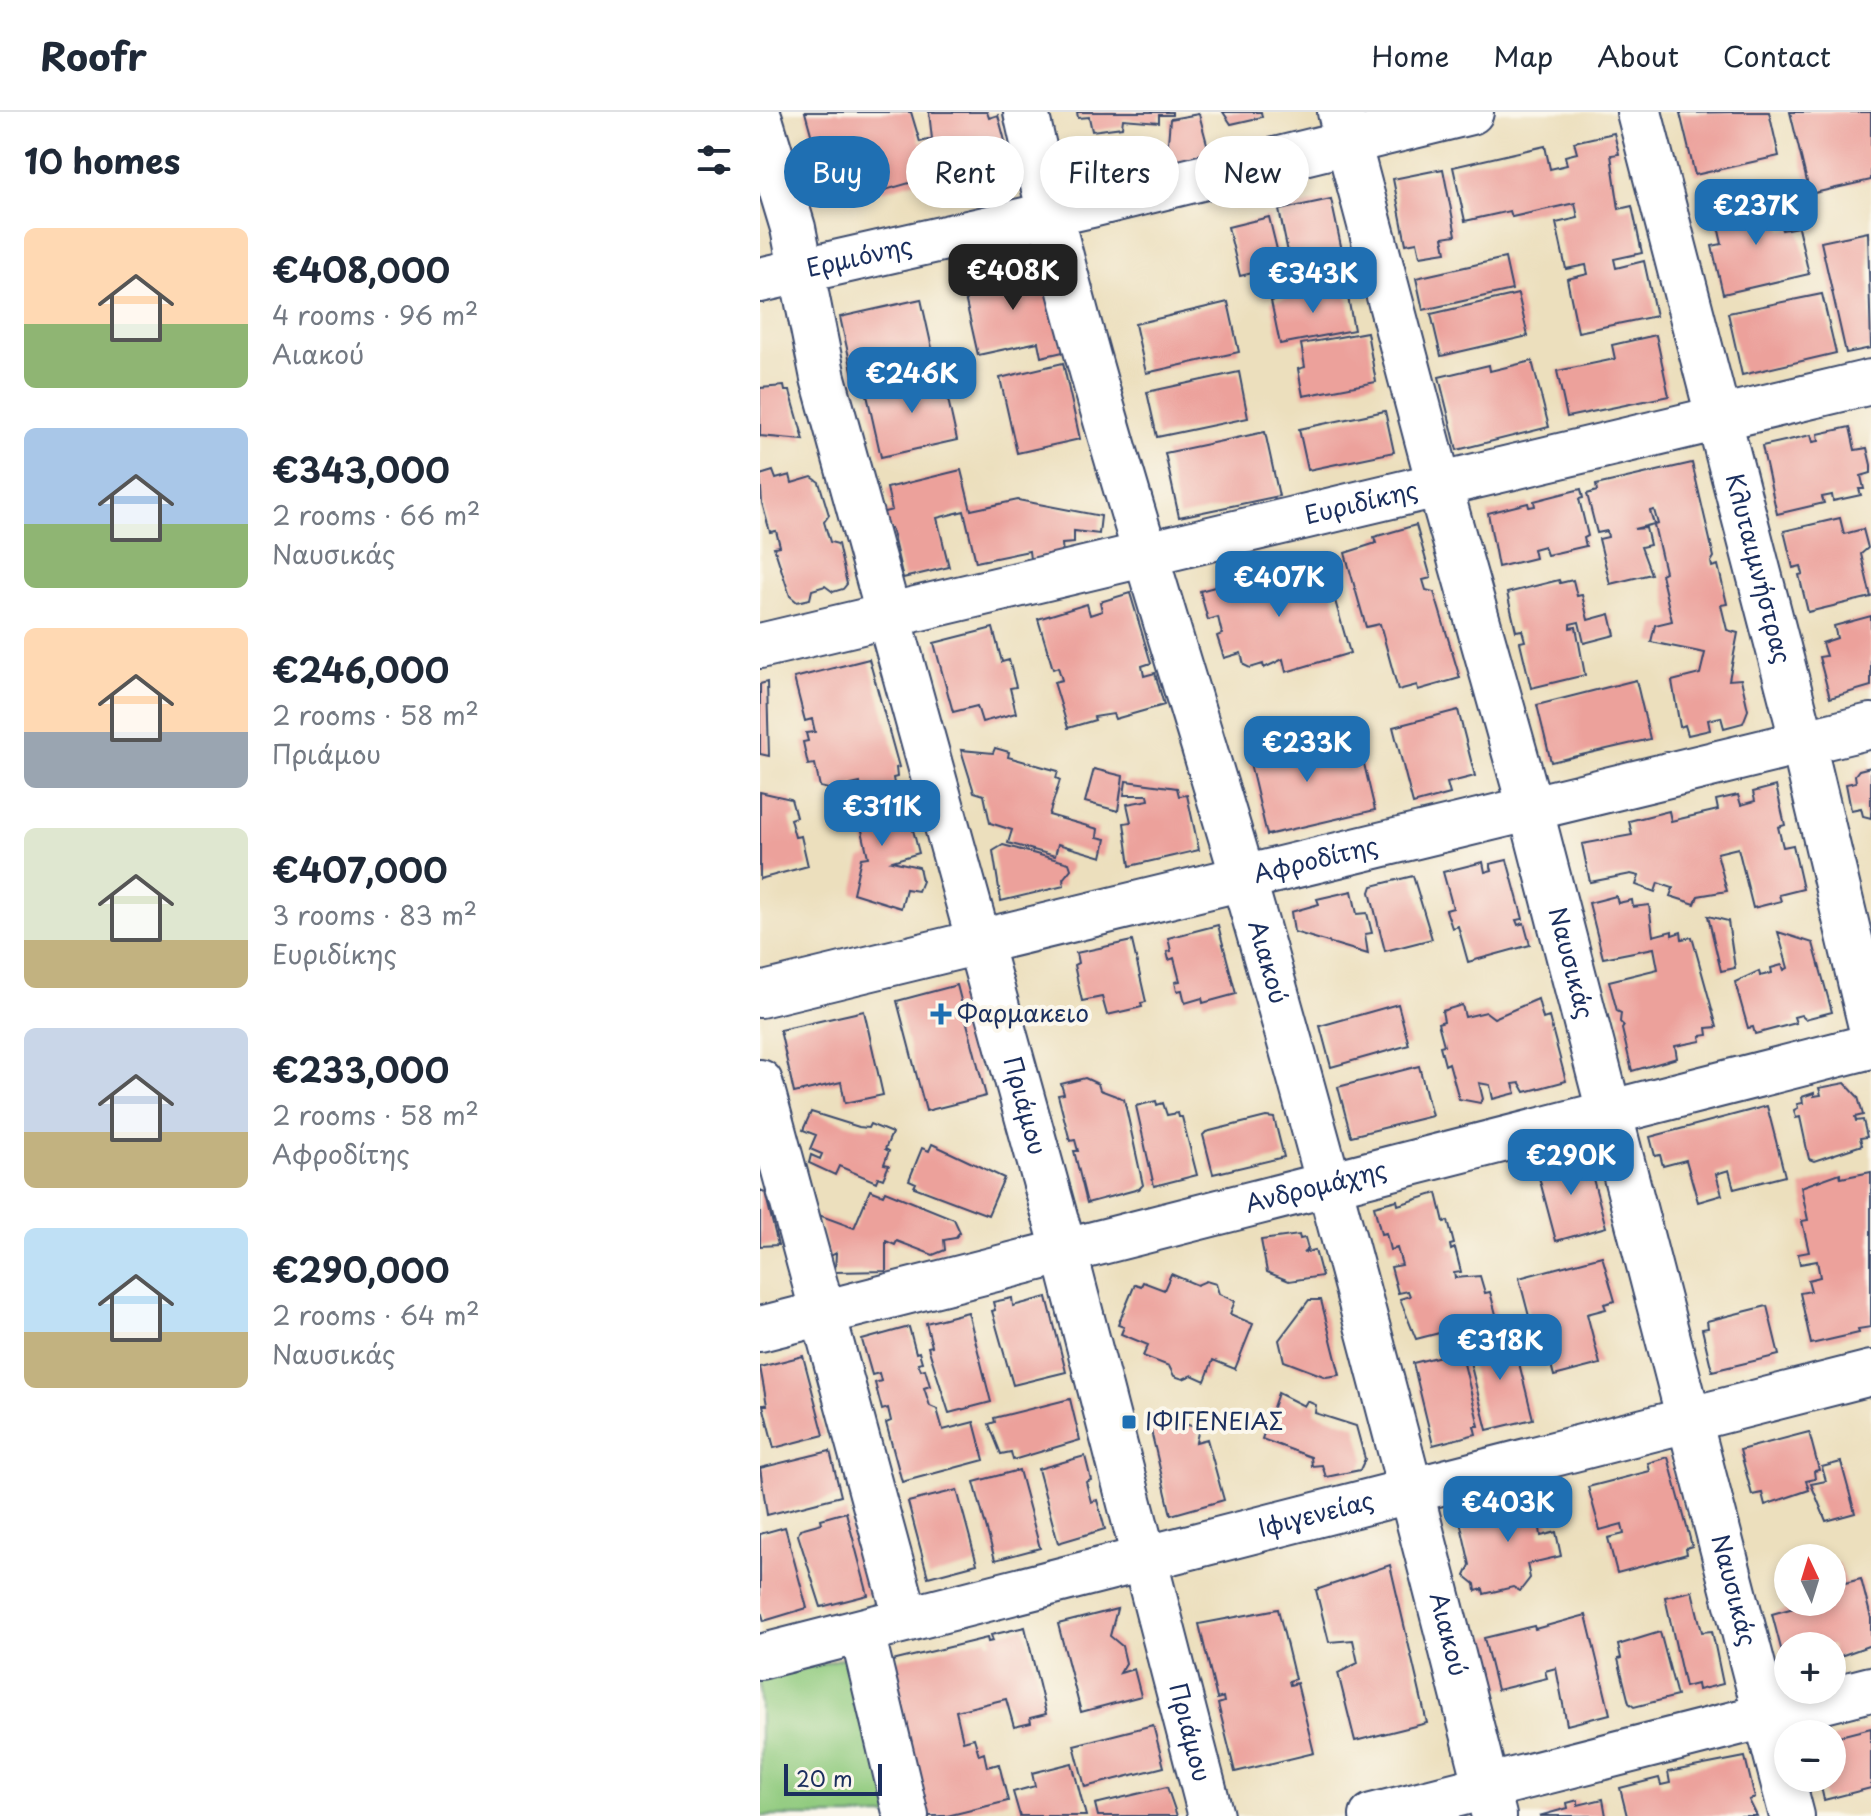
<!DOCTYPE html>
<meta charset="utf-8">
<style>
body{margin:0;font-family:"Playpen Sans",sans-serif;background:#f6f6f7;color:#1f2937;height:100vh;display:flex;flex-direction:column;font-size:30px;white-space:nowrap}
*{box-sizing:border-box;margin:0}
p{font-size:26px;color:#747a83}
.icon{flex:none;width:44px;height:44px;fill:none;stroke:currentColor;stroke-width:2;stroke-linecap:round;stroke-linejoin:round}
.map{position:relative;flex:1;overflow:hidden}
.panel{display:flex;flex-direction:column;background:#fff;width:760px}
.panel>*{flex:none}
.hud{position:absolute;left:24px;top:24px;width:760px;height:72px;display:flex;gap:16px}
.needle{width:52px;rotate:356deg}
.fabs{position:absolute;left:1014px;top:1432px;display:grid;gap:16px}
.fabs a{display:grid;place-items:center;width:72px;height:72px;border-radius:50%;background:#fff;box-shadow:0 4px 12px #0003;font-size:40px}
.scale{position:absolute;left:24px;bottom:20px;width:98px;box-sizing:border-box;padding-left:8px;border:4px solid #1b2f5e;border-top:0;font-size:22px;line-height:28px;white-space:nowrap;color:#1b2f5e;-webkit-text-stroke:6px #fbf7ec;paint-order:stroke}
.price{position:absolute;translate:-50% -68px;padding:0 18px;border-radius:16px;background:#1f6fb2;color:#fff;font-size:26px;line-height:52px;filter:drop-shadow(0 2px 4px #0008)}
.price::after{content:'';position:absolute;left:50%;top:48px;width:24px;height:18px;margin-left:-12px;background:inherit;clip-path:polygon(0 0,100% 0,50% 100%)}
.price.on{background:#222;color:#fff}
ul{padding:0;list-style:none}
li{display:flex;align-items:center;gap:24px;height:200px;padding:0 24px}
li span{display:grid;place-items:center;flex:none;width:224px;height:160px;border-radius:12px;color:#555}
li>.icon{margin-inline-start:auto}
span .icon{width:96px;height:96px;fill:#fffc;stroke-width:1}
li b{font-size:34px}
h2{display:flex;justify-content:space-between;align-items:center;height:96px;padding:0 24px;font-size:34px}
.pill{padding:0 28px;border-radius:36px;background:#fff;box-shadow:0 4px 12px #0003;font-size:28px;line-height:72px}
.pill.on{background:#1f6fb2;color:#fff}
header{display:flex;align-items:center;gap:48px;box-sizing:border-box;height:112px;padding:0 40px;background:#fff;border-bottom:2px solid #e0e1e3}
header strong{font-size:38px}
nav{display:flex;gap:44px;margin-inline-start:auto;font-size:28px}
main{display:flex;flex:1;min-height:0}
.map>svg:first-child{display:block}
.green{fill:#91cb7f;stroke:#567d6e;stroke-width:2}
.building{fill:#eca19b}
.lines{fill:none;stroke-linecap:round;stroke-linejoin:round}
.minor-casing{stroke:#3a496c;stroke-width:48}
.minor{stroke:#fff;stroke-width:44}
.poi-dot{fill:#1f6fb2;stroke:#fbf7ec;stroke-width:3}
.labels{text-anchor:middle;stroke-width:8;stroke-linejoin:round;paint-order:stroke}
.street-label{font-size:24px;fill:#1b2f5e;stroke:#fbf7ec}
.poi-label{font-size:24px;fill:#1b2f5e;stroke:#fbf7ec;text-anchor:start}
</style>
<header>
<strong>Roofr</strong>
<nav><a>Home</a><a>Map</a><a>About</a><a>Contact</a></nav>
</header>
<main>
<section class="panel">
<h2>10 homes<svg class="icon" aria-label="filters" viewBox="0 0 24 24"><path d="M4 7h16M4 17h16"/><circle cx="9" cy="7" r="2"/><circle cx="15" cy="17" r="2"/></svg></h2>
<ul>
<li><span style="background:linear-gradient(#ffd9b3 60%,#8fb573 0)"><svg class="icon" aria-label="home" viewBox="0 0 24 24"><path d="M3 11l9-7 9 7M6 9v11h12V9"/></svg></span><div><b>€408,000</b><p>4 rooms · 96 m²</p><p>Αιακού</p></div></li>
<li><span style="background:linear-gradient(#a9c7e8 60%,#8fb573 0)"><svg class="icon" aria-label="home" viewBox="0 0 24 24"><path d="M3 11l9-7 9 7M6 9v11h12V9"/></svg></span><div><b>€343,000</b><p>2 rooms · 66 m²</p><p>Ναυσικάς</p></div></li>
<li><span style="background:linear-gradient(#ffd9b3 65%,#9aa5b1 0)"><svg class="icon" aria-label="home" viewBox="0 0 24 24"><path d="M3 11l9-7 9 7M6 9v11h12V9"/></svg></span><div><b>€246,000</b><p>2 rooms · 58 m²</p><p>Πριάμου</p></div></li>
<li><span style="background:linear-gradient(#dfe7d0 70%,#c2b280 0)"><svg class="icon" aria-label="home" viewBox="0 0 24 24"><path d="M3 11l9-7 9 7M6 9v11h12V9"/></svg></span><div><b>€407,000</b><p>3 rooms · 83 m²</p><p>Ευριδίκης</p></div></li>
<li><span style="background:linear-gradient(#c9d6e8 65%,#c2b280 0)"><svg class="icon" aria-label="home" viewBox="0 0 24 24"><path d="M3 11l9-7 9 7M6 9v11h12V9"/></svg></span><div><b>€233,000</b><p>2 rooms · 58 m²</p><p>Αφροδίτης</p></div></li>
<li><span style="background:linear-gradient(#bfe0f5 65%,#c2b280 0)"><svg class="icon" aria-label="home" viewBox="0 0 24 24"><path d="M3 11l9-7 9 7M6 9v11h12V9"/></svg></span><div><b>€290,000</b><p>2 rooms · 64 m²</p><p>Ναυσικάς</p></div></li>
</ul>
</section>
<div class="map">
<svg width="1111" height="1704" viewBox="0 0 1111 1704">
<rect width="100%" height="100%" fill="#fbf7ec"/>
<filter id="ink" filterUnits="userSpaceOnUse"><feTurbulence type="fractalNoise" baseFrequency=".0125" numOctaves="2"/><feDisplacementMap in="SourceGraphic" scale="16" xChannelSelector="R" yChannelSelector="G"/><feConvolveMatrix kernelMatrix="1 2 1 2 8 2 1 2 1" color-interpolation-filters="sRGB"/></filter>
<filter id="wash" filterUnits="userSpaceOnUse"><feTurbulence type="fractalNoise" baseFrequency=".006" numOctaves="4" result="noise"/><feDisplacementMap in="SourceGraphic" scale="32" xChannelSelector="R" yChannelSelector="G"/><feGaussianBlur stdDeviation="1.8" result="paint"/><feColorMatrix in="noise" values="0 0 0 0 0 0 0 0 0 0 0 0 0 0 0 0 0 1.4 0 .05"/><feComposite in="paint" operator="in"/></filter>
<g filter="url(#wash)">
<rect width="100%" height="100%" fill="#ecdfbd"/>
<path class="green" d="M99 1542 138 1704H0V1568Z"/>
<g id="blocks">
<path class="building" d="M45 0H151L160 30 172 27 169 0H227L229 6 238 3 251 51 177 70 174 60 168 61 167 57 160 68 122 79 115 72 109 82 88 88 81 82 75 60 61 58Z
M317 0H412V3H399V10L363 7 362 15 332 19 329 5 318 6Z
M463 0H501L502 5 471 12Z
M973 0H1009L1019 44 935 63 920 1Z
M1030 0H1111V68L1050 82Z
M439 2 450 43 413 52 408 31 410 7Z
M854 21 859 42 851 43 859 97 872 94 882 141 854 147 856 156 884 149 896 204 818 220 807 167 828 162 826 153 806 157 796 111 818 106 815 91 752 105 750 99 705 109 693 55 785 34 790 57 807 53 805 44 817 41 814 30Z
M683 57 696 123 683 125 686 140 660 144 657 130 646 132 633 67Z
M1009 83 1022 118 1038 115 1049 162 963 182 952 134 962 132 954 96Z
M571 87 584 148 532 159 519 98Z
M509 105 521 154 480 164 468 115Z
M1108 120 1111 236 1086 241 1061 130Z
M745 146 752 178 663 198 656 166Z
M284 154 303 240 281 245 278 230 218 243 202 172Z
M586 174 594 218 520 232 511 189Z
M758 182 768 224 681 244 671 202Z
M1062 182 1076 241 982 263 968 201Z
M161 187 176 254 95 272 80 205Z
M468 190 479 240 386 261 375 212Z
M607 220 616 270 543 284 538 257 545 255 541 232Z
M896 223 909 284 807 305 797 259 855 247 852 233Z
M772 249 789 315 697 338 679 265 729 253 730 259Z
M303 251 320 327 257 341 240 266Z
M182 260 197 328 121 345 107 283 114 281 113 276Z
M479 260 488 306 397 325 387 280Z
M24 274 25 279H30L44 328 0 324V276Z
M625 299 634 340 548 358 539 317Z
M1090 315 1095 338 1107 336 1111 353V361L1101 364 1104 377H1099L1101 383 1073 389 1072 383 1062 385 1064 391 1017 402 1002 334 1051 323 1053 330 1059 329 1058 322Z
M505 320 519 384 419 405 405 341Z
M932 351 954 445 951 450 952 455 958 453 967 492 961 493 967 518 978 521 969 568 981 567 988 598 983 611 964 616 961 605 948 608 950 618 928 623 925 613 920 615 912 569 940 562 945 541 891 530 895 513 912 509 901 462 905 460 894 413 898 412 894 398 890 399 894 412 874 417 886 416 890 433 881 435 891 462 850 472 839 427 848 425 847 419 837 421 827 382 837 379 836 373Z
M201 358 211 398 258 388 341 404 339 422 314 419V431L302 432 303 443 270 447 269 439 216 450 204 399 177 406 189 455 143 466 131 416 121 419 117 402 132 398 127 376Z
M13 359 16 367 30 363 32 371 52 365 59 370 69 403 64 410 70 430 78 432 87 472 83 477 73 480 65 474 52 478 50 487 37 490 30 484 14 435 20 434 16 419 10 420 2 391 0 363Z
M821 377 823 386 819 387 828 424 824 426 826 434 787 443 784 434 773 437 775 446 738 455 728 401 768 391 769 395 775 394 774 389Z
M1080 406 1084 422 1103 417 1108 436 1101 442 1111 485 1048 500 1039 463 1043 462 1041 454 1033 456 1024 419Z
M656 413 671 466 663 468 666 478 674 480 700 566 658 578 657 573 638 578 620 512 606 515 585 441 616 431 614 425Z
M562 443 590 541 526 560 523 547 504 556 503 552 490 556 484 553 481 541 464 546 457 524 462 522 458 505 448 508 440 479 491 465 500 466 503 477 537 469 531 451Z
M799 468 800 471 813 468 817 484 822 483 828 508 850 502 855 523 824 531 819 510 810 512V516L816 515 825 563 771 576 760 530 765 529 762 518 756 519 747 481Z
M370 481 391 551 382 554 384 564 395 561 404 593 355 607 353 602 334 605 335 608 308 616 294 570 302 568 298 555 293 557 278 507 327 492 330 503 342 499 340 490Z
M1111 504V574L1070 586 1059 545 1066 544 1062 531 1077 526 1074 514Z
M233 516 242 550 249 548 256 575 250 576 256 601 222 610 217 594 193 600 174 531Z
M109 547 139 655 136 656 137 665 133 666 136 683 116 687 102 683 100 671 91 673 93 683 60 675 55 652 48 653 43 630 48 629 46 621 55 620 52 607 45 609 34 566Z
M876 568 890 627 791 650 777 593Z
M7 570 9 644 0 642V572Z
M698 598 715 664 687 671 690 682 653 692 633 615Z
M549 620 555 646 600 635 615 698 507 723 486 635Z
M235 636 249 640 248 645 298 659 296 666 300 668 289 703 338 717 337 725 346 727 342 745 298 732 295 744 248 731 252 718 230 711 224 683 214 680 201 638 233 641Z
M1111 655V706L1103 704 1101 696 1091 698 1086 672 1096 670 1095 663 1099 658Z
M334 657 363 664 358 699 325 690Z
M366 669 417 676 419 684 427 683 439 738 370 754 364 711 371 710 367 692 389 688 388 683H364Z
M1016 674 1025 713 1018 715 1023 735 1033 733 1043 777 1019 783 1021 789 993 796 978 736 957 741 967 779 938 784 935 792 910 784 913 776 898 771 895 780 876 773 879 764 871 762 830 770 822 732 872 723 869 709 909 699 911 709 958 698 956 688 978 683 981 693 995 689 993 680Z
M0 680 31 687 36 705 30 707 35 725 41 724 48 754 0 767Z
M96 685 120 692 145 687 159 741 132 749 159 755 162 769 158 779 146 777 141 796 93 781 101 746 108 745 101 714 78 718 73 695 77 690Z
M243 733 309 751 311 757 303 767 304 774 241 789 233 739Z
M747 748 763 807 756 808 758 813 764 811 770 833 708 850 698 814 692 816 686 798 693 796 683 760 723 750 725 760 732 758 730 752Z
M653 764 672 827 625 839 610 780 612 774Z
M592 779 597 802 607 801 612 821 605 822 608 842 534 820 531 800 559 792 557 787Z
M856 784 858 791 872 788 873 795 889 793 893 824 912 819V823L921 820 922 827 932 825 957 915 947 916 948 923 940 924 941 929 915 934 917 946 872 959 862 917 864 914 860 910 861 901 857 899 849 869 898 857 894 836 843 846 829 791Z
M948 804 968 809 975 856 961 859Z
M458 813 476 882 443 891 442 886 425 891 422 878 417 879 415 870 420 869 414 846 409 848 407 840 411 839 408 826Z
M1018 820 1053 831 1072 900 1045 907 1041 903 1034 905 1036 911 995 922 993 915 988 916 975 870 999 859 1000 864 1012 861 1011 856 1022 853 1024 858 1028 856Z
M372 829 386 890 381 891 382 895 347 903 342 885 322 889 314 853 318 851 316 841Z
M197 873 226 984 166 999 137 889Z
M778 887 783 907 789 905 806 969 765 980 760 971 753 972 756 981 733 987 730 973 719 971 723 987 720 991 699 987 689 951 685 953 680 934 684 933 678 911 684 909 682 899 702 893 705 905 726 900 734 906Z
M638 892 649 933 571 955 560 914Z
M104 899 123 983 85 991 81 970 34 981 20 918Z
M659 954 672 1004 591 1024 578 975Z
M325 966 338 972 340 978 364 987 383 1073 379 1077 327 1091 314 1039H318L315 1028 310 1029 298 983 304 982 301 972Z
M1085 971 1098 985 1103 1003 1095 1005 1096 1009 1103 1008 1107 1025 1100 1026 1102 1033 1054 1049 1049 1047 1040 1005 1036 1006 1034 998 1038 996 1037 992 1043 991 1042 985 1054 981V984L1061 983 1059 976Z
M396 989 397 993 403 991 407 1003 418 1001 419 1005H422L437 1063 394 1074 376 994Z
M1007 994 1025 1064 974 1077 969 1058 956 1062 962 1083 938 1090 926 1048 903 1054 900 1043 895 1044 890 1025Z
M51 1000 99 1015 108 1016 110 1012 132 1021 125 1037 129 1039 124 1052 129 1053 123 1067 118 1065 116 1070 79 1054 75 1063 49 1051 51 1043 60 1047 62 1042 50 1037 56 1023 43 1018Z
M506 1005 514 1006 524 1045 453 1062 443 1023 446 1020Z
M172 1032 244 1066 228 1103 154 1075 156 1071 149 1068 162 1036 169 1039Z
M826 1041 846 1115 796 1129 776 1054Z
M1111 1060V1215L1098 1217 1099 1221 1051 1232 1040 1181 1051 1179 1048 1168 1060 1165 1057 1149 1040 1152 1038 1142 1049 1140 1042 1109 1048 1108 1041 1075 1080 1061 1081 1066Z
M0 1078 5 1080 18 1133 0 1134Z
M110 1078 123 1083 125 1079 194 1107 200 1120 195 1126 184 1128 185 1138 173 1143 137 1129 135 1133 126 1129V1159L75 1160 76 1141 69 1145 59 1103 94 1116Z
M677 1081 684 1110 688 1109 694 1132 690 1133 691 1138 695 1136 701 1160 694 1161 695 1166 720 1164 725 1181 730 1180 737 1206 656 1227 640 1187 650 1184 648 1179 638 1181 631 1155 642 1153 637 1136 630 1138 626 1121 621 1122 614 1094 637 1088 638 1093Z
M539 1123 540 1127 545 1126 548 1137 543 1141 555 1138 562 1164 529 1169 507 1160 501 1128Z
M842 1144 855 1189 844 1192 846 1197 827 1202 840 1252 794 1264 781 1214 778 1210 771 1212 759 1166Z
M411 1162 437 1173 446 1169 456 1172 459 1182 475 1189 470 1202 493 1212 475 1257 453 1248 445 1269 432 1263 423 1267 414 1264 409 1254 383 1244 388 1233 361 1222 364 1215 358 1213 375 1172 381 1174 383 1170 404 1178Z
M287 1185 306 1260 253 1273 232 1199 235 1198 233 1190 252 1186 253 1194Z
M549 1188H561L580 1263 566 1265 524 1249 519 1228Z
M1007 1194 1019 1243 952 1259 942 1217 948 1216 947 1209Z
M208 1200 231 1290 189 1301 168 1235 172 1234 166 1211Z
M149 1215 156 1241 159 1240 162 1250 158 1251 161 1258 165 1257 170 1274 164 1276 170 1294 177 1297 183 1318 214 1310 224 1348 142 1370 126 1311 131 1309 128 1296 122 1298 115 1271 121 1269 119 1261 112 1263 102 1228Z
M752 1223 773 1307 727 1318 706 1234Z
M701 1239 719 1314H714L716 1322 673 1333 653 1251Z
M43 1244 64 1323 14 1336 3 1293H7L0 1255Z
M518 1281 544 1294 547 1289 556 1293 555 1301 596 1314 605 1347 600 1358 566 1365 562 1353 552 1354 551 1345 502 1327Z
M310 1287 320 1328 253 1348 251 1340 241 1342 229 1312 235 1310 234 1306Z
M387 1302 439 1316 436 1330 447 1327 464 1388 411 1403Z
M1049 1320 1059 1358 1054 1359 1055 1367 1046 1369 1049 1378 1005 1393 1002 1381 992 1383 980 1338Z
M70 1339 81 1384 7 1403 0 1356Z
M325 1344 331 1368 326 1370 331 1390 337 1388 345 1417 298 1431 278 1357Z
M908 1345 932 1434 926 1436 927 1442 857 1461 848 1426 864 1422 862 1412 840 1418 828 1375 890 1359 888 1351Z
M1081 1350 1095 1401 1066 1409 1051 1372 1066 1369 1062 1355Z
M259 1358 280 1436 235 1448 214 1370Z
M197 1378 217 1452 168 1465 148 1390Z
M781 1381 789 1414 780 1416 781 1424 796 1420 801 1444 767 1452 770 1466 760 1479 753 1475 724 1482 723 1477 716 1479 715 1472 705 1464 710 1453 700 1409 746 1398 744 1390Z
M86 1400 108 1483 61 1495 38 1423 40 1417 62 1411 61 1407Z
M25 1415 47 1496 4 1509 0 1496V1422Z
M1079 1451 1085 1471 1101 1467 1111 1506V1533L1072 1547V1534H1028V1551L1025 1552 1012 1502 1041 1494 1040 1490H1072V1453Z
M630 1453 667 1611 595 1629 578 1561 598 1551 593 1528 569 1530 556 1478Z
M932 1479 942 1520 952 1519 963 1572 938 1578 937 1572 925 1575 905 1485Z
M357 1497 350 1524 362 1534 366 1551 360 1561 374 1557 381 1584 321 1600 298 1512Z
M518 1497 535 1567 529 1569 530 1573 537 1571 554 1641 475 1660 458 1592 464 1590 463 1585 457 1587 439 1512Z
M826 1503 850 1602 807 1613 796 1556 785 1559 787 1566 737 1578 724 1526 774 1514 775 1517Z
M265 1515 286 1602 270 1606 271 1611 254 1615 246 1587 196 1599 203 1629 214 1626 219 1643 224 1641 227 1655 239 1652 248 1689 187 1704H162L124 1551 227 1526 228 1530 233 1529 231 1523Z
M900 1520 917 1584 874 1595 869 1591 858 1547 861 1546 858 1533Z
M393 1613 404 1655 325 1675 314 1633Z
M1111 1616V1676L1064 1688 1059 1666H1072V1626Z
M985 1645 995 1686 989 1688 997 1704H867L860 1676 899 1666 901 1673 910 1671 908 1660Z
M312 1651 326 1704H260L253 1680 275 1674 272 1661Z
M407 1675 417 1704H338L335 1692Z
M843 1687 846 1704H779L808 1696 807 1691 818 1688V1693Z"/>
</g>
</g>
<g filter="url(#ink)">
<use href="#blocks" fill-opacity="0" stroke="#3a496c" stroke-width="2"/>
<g class="lines">
<g class="minor-casing">
<g id="minor">
<path id="s1" d="M266 0C324 260 409 513 484 769 574 1079 655 1391 734 1704"/>
<path id="s2" d="M580 0 679 372 770 695 1032 1704"/>
<path id="s3" d="M879 0 1043 631 1111 915"/>
<path id="s4" d="M0 7 33 116 63 266 305 1141 451 1704"/>
<path id="s5" d="M0 168 331 93 711 0"/>
<path id="s6" d="M0 534 1111 270"/>
<path id="s7" d="M0 883 1111 614"/>
<path d="M0 970 146 1506"/>
<path id="s8" d="M0 1217 1111 934"/>
<path d="M102 1520 146 1704"/>
<path id="s9" d="M0 1545 1111 1261"/>
<path d="M612 1704 1111 1577"/>
</g>
</g>
<use href="#minor" class="minor"/>
</g>
</g>
<g class="poi-dot">
<path d="M177 890h8v8h8v8h-8v8h-8v-8h-8v-8h8z"/>
<rect x="361" y="1302" width="16" height="16" rx="4"/>
</g>
<g class="labels">
<g class="street-label">
<text dy="8" stroke="none"><textPath href="#s5" startOffset="102">Ερμιόνης</textPath></text>
<text dy="8" stroke="none"><textPath href="#s6" startOffset="618">Ευριδίκης</textPath></text>
<text dy="8" stroke="none"><textPath href="#s3" startOffset="472">Κλυταιμνήστρας</textPath></text>
<text dy="8" stroke="none"><textPath href="#s7" startOffset="572">Αφροδίτης</textPath></text>
<text dy="8" stroke="none"><textPath href="#s1" startOffset="884">Αιακού</textPath></text>
<text dy="8" stroke="none"><textPath href="#s2" startOffset="882">Ναυσικάς</textPath></text>
<text dy="8" stroke="none"><textPath href="#s4" startOffset="1022">Πριάμου</textPath></text>
<text dy="8" stroke="none"><textPath href="#s8" startOffset="574">Ανδρομάχης</textPath></text>
<text dy="8" stroke="none"><textPath href="#s9" startOffset="574">Ιφιγενείας</textPath></text>
<text dy="8" stroke="none"><textPath href="#s2" startOffset="1530">Ναυσικάς</textPath></text>
<text dy="8" stroke="none"><textPath href="#s1" startOffset="1580">Αιακού</textPath></text>
<text dy="8" stroke="none"><textPath href="#s4" startOffset="1670">Πριάμου</textPath></text>
</g>
<g class="poi-label">
<text x="197" y="910">Φαρμακειο</text>
<text x="385" y="1318">ΙΦΙΓΕΝΕΙΑΣ</text>
</g>
</g>
</svg>
<div class="fabs">
<a><svg class="needle" viewBox="-14 -14 28 28"><path d="M0-13l5 13h-10z" fill="#e53935"/><path d="M0 13l5-13h-10z" fill="#747a83"/></svg></a>
<a>+</a>
<a>−</a>
</div>
<div class="scale">20 m</div>
<b class="price" style="left:996px;top:135px">€237K</b>
<b class="price on" style="left:253px;top:200px">€408K</b>
<b class="price" style="left:553px;top:203px">€343K</b>
<b class="price" style="left:152px;top:303px">€246K</b>
<b class="price" style="left:519px;top:507px">€407K</b>
<b class="price" style="left:547px;top:672px">€233K</b>
<b class="price" style="left:122px;top:736px">€311K</b>
<b class="price" style="left:811px;top:1085px">€290K</b>
<b class="price" style="left:740px;top:1270px">€318K</b>
<b class="price" style="left:748px;top:1432px">€403K</b>
<div class="hud">
<a class="pill on">Buy</a>
<a class="pill">Rent</a>
<a class="pill">Filters</a>
<a class="pill">New</a>
</div>
</div>
</main>
